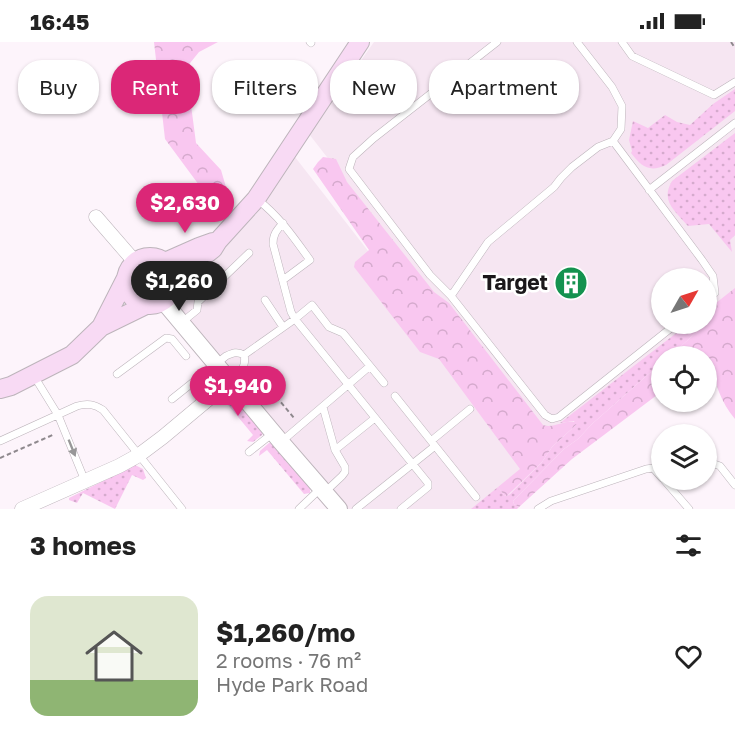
<!DOCTYPE html>
<meta charset="utf-8">
<style>
body{margin:0;font-family:"Golos Text",sans-serif;background:#f2f2f2;color:#222;height:100vh;display:flex;flex-direction:column;font-size:22px;white-space:nowrap}
*{box-sizing:border-box;margin:0}
p{font-size:20px;color:#767676}
.icon{flex:none;width:33px;height:33px;fill:none;stroke:currentColor;stroke-width:2;stroke-linecap:round;stroke-linejoin:round}
.map{position:relative;height:467px;overflow:hidden}
.details{display:flex;flex-direction:column;background:#fff;flex:1}
.details>*{flex:none}
.banner{position:absolute;left:18px;top:18px;width:699px;height:54px;display:flex;gap:12px}
.needle{width:39px;rotate:51deg}
.tools{position:absolute;left:651px;top:226px;display:grid;gap:12px}
.tools a{display:grid;place-items:center;width:66px;height:66px;border-radius:50%;background:#fff;box-shadow:0 2px 4px #0004;font-size:30px}
.price{position:absolute;translate:-50% -51px;padding:0 14px;border-radius:21px;background:#db2777;color:#fff;font-size:20px;line-height:39px;filter:drop-shadow(0 2px 3px #0008)}
.price::after{content:'';position:absolute;left:50%;top:36px;width:18px;height:14px;margin-left:-9px;background:inherit;clip-path:polygon(0 0,100% 0,50% 100%)}
.price.active{background:#222;color:#fff}
ul{padding:0;list-style:none}
li{display:flex;align-items:center;gap:18px;height:150px;padding:0 30px}
li span{display:grid;place-items:center;flex:none;width:168px;height:120px;border-radius:18px;color:#555}
li>.icon{margin-inline-start:auto}
span .icon{width:72px;height:72px;fill:#fffc;stroke-width:1}
li b{font-size:26px}
h2{display:flex;justify-content:space-between;align-items:center;height:72px;padding:0 30px;font-size:26px}
.pill{padding:0 21px;border-radius:24px;background:#fff;box-shadow:0 2px 4px #0004;font-size:21px;line-height:54px}
.pill.active{background:#db2777;color:#fff}
.status{display:flex;justify-content:space-between;align-items:center;height:42px;padding:0 30px;background:#fff;direction:ltr}
.status svg{height:16px;fill:currentColor}
.map>svg:first-child{display:block}
.built{fill:#f6e6f2}
.grass{fill:url(#grass-dots)}
.forest{fill:url(#forest-crowns)}
.lines{fill:none;stroke-linecap:round;stroke-linejoin:round}
.service-casing{stroke:#bdb4bb;stroke-width:8}
.minor-casing{stroke:#bdb4bb;stroke-width:15}
.tertiary-casing{stroke:#bdb4bb;stroke-width:18}
.secondary-casing{stroke:#bdb4bb;stroke-width:20}
.path{stroke:#8e888d;stroke-width:2;stroke-dasharray:4.5 3;stroke-linecap:butt}
.service{stroke:#fff;stroke-width:7}
.minor{stroke:#fff;stroke-width:14}
.tertiary{stroke:#fff;stroke-width:16}
.secondary{stroke:#f8daf4;stroke-width:18}
.oneway{fill:#989798}
.labels{text-anchor:middle;stroke-width:5;stroke-linejoin:round;paint-order:stroke}
.poi-label{font-size:21px;font-weight:bold;fill:#1b181b;stroke:#fff;text-anchor:end}
</style>
<div class="status"><b>16:45</b><svg viewBox="0 0 49 12"><path d="M0 12V9h3v3zM5 12V6h3v6zM10 12V3h3v9zM15 12V0h3v12zM26 1h20v11H26zM47 4h2v5h-2z"/></svg></div>
<div class="map">
<svg width="735" height="467" viewBox="0 0 735 467">
<defs>
<pattern id="grass-dots" width="8" height="8" patternUnits="userSpaceOnUse" patternTransform="scale(1.5)"><rect width="8" height="8" fill="#f9c7f0"/><path d="M2 2h.1M6 6h.1" fill="none" stroke="#d5aacd" stroke-width="1.8" stroke-linecap="round"/></pattern>
<pattern id="forest-crowns" width="20" height="18" patternUnits="userSpaceOnUse" patternTransform="scale(1.5)"><rect width="20" height="18" fill="#f9c7f0"/><path d="M2 6a3 3 0 1 1 6 0M12 15a3 3 0 1 1 6 0" fill="none" stroke="#d5aacd"/></pattern>
</defs>
<rect width="100%" height="100%" fill="#fdf4fb"/>
<path class="built" d="M374 0H735V260L707 280 706 237H662V282H704L546 396 309 92Z
M295 115 534 422 479 467H346L174 259 255 167Z"/>
<path class="grass" d="M735 47V69L666 123C649 131 641 124 631 111L632 109 629 98 633 79 648 86 665 73 677 80 690 83 713 62Z
M735 91V193L730 198 732 210 709 182 688 184C675 169 660 159 672 139Z
M688 282H702L700 287 669 315H662L661 321 592 382 578 397 564 407 513 459 514 462 519 465 517 467H471L498 445 504 453 507 454 510 452 542 420 552 405 576 383 574 379 560 381Z
M227 350H230L263 390 262 393 253 400 247 399 253 393 224 358 218 363 216 361 217 358Z
M269 401H272L310 445V451L304 452 267 408 259 414 260 409Z
M135 423 143 427 146 436 143 438 132 433 115 467 83 451 77 461 69 458V456Z"/>
<path class="forest" d="M154 0H218L199 10 178 36 185 44 191 63 196 101 221 128 228 152 213 162 165 97Z
M323 115 336 117 347 140 434 250 449 261 543 383C554 387 564 377 577 380L576 383 552 405 542 420 507 454 504 453 498 445 520 427 439 317 420 310 354 225 355 220 369 208 313 127 318 120Z
M735 246V377C728 369 723 360 719 350 715 339 715 331 707 322L706 315H669L700 287 702 282H706L707 268Z
M661 321V350L572 417 519 465 514 462 513 459 514 458 564 407 578 397 592 382Z"/>
<g class="lines">
<g class="service-casing">
<path id="service" d="M310 0 311 1
M497 0 374 96 353 115 349 127 430 233 451 254 545 373 552 377 559 375 676 282
M622 0 632 14 714 53 735 40
M613 99 702 218 713 234 715 251 706 257
M649 148 735 81
M258 158C280 175 294 196 310 218L283 238
M283 181C277 188 273 192 273 202L291 270 295 277 312 263 329 285 343 291 384 341
M451 254 488 200 554 145 561 136 572 125 598 105 613 99 621 87 622 64 612 45 577 0
M265 258 283 285
M181 281 197 268 198 260 249 211
M244 313 295 277 428 441V445L401 467
M117 332 166 296 172 297 186 314
M34 334 58 373 85 439
M395 354 476 455
M172 357 226 314C233 311 237 309 244 313 247 325 239 332 231 339
M323 365 335 408 345 425V430L342 434 325 450
M0 399 77 364C87 361 94 362 103 368L182 467
M431 399 470 367
M281 400 370 324
M335 408 375 376
M249 410 273 391
M706 419 720 424 735 443
M664 438 689 467
M299 467 321 446
M356 467 435 404
M538 467 551 459 646 427 653 426 662 436"/>
</g>
<g class="minor-casing">
<path id="minor" d="M96 175 135 220
M22 467 119 424 139 413 163 395 230 339"/>
</g>
<g class="tertiary-casing">
<path id="tertiary" d="M164 260 281 400 339 467"/>
</g>
<g class="secondary-casing">
<path id="secondary" d="M126 239a24 24 0 1 1 48 0a24 24 0 1 1-48 0Z
M165 220 199 205 213 200
M175 237 213 207 218 199 256 157 360 0
M101 285 126 236
M0 347 11 344 72 313 101 285 146 263"/>
</g>
<path class="path" d="M731 0 735 6
M258 326 255 329 294 376
M0 416 55 392"/>
<use href="#service" class="service"/>
<use href="#minor" class="minor"/>
<use href="#tertiary" class="tertiary"/>
<use href="#secondary" class="secondary"/>
</g>
<defs><path id="oneway-solid" d="M-6-.8H1V-3.2L6.5 0L1 3.2V.8H-6Z" transform="scale(1.5)"/></defs>
<use class="oneway" href="#oneway-solid" transform="translate(72 406) rotate(68)"/>
<defs>
<g id="building-disc" transform="scale(1.725)"><circle r="9.5" fill="#14924f" stroke="#fff"/><path d="M-4-6H4V6H1V3H-1V6H-4ZM-2.5-4.3h1.7v1.8h-1.7ZM.8-4.3h1.7v1.8H.8ZM-2.5-1h1.7V.8h-1.7ZM.8-1h1.7V.8H.8Z" fill="#fff"/></g>
</defs>
<g fill-rule="evenodd">
<use href="#building-disc" x="571" y="241"/>
</g>
<g class="labels">
<g class="poi-label">
<text x="548" y="248">Target</text>
</g>
</g>
</svg>
<div class="tools">
<a><svg class="needle" viewBox="-14 -14 28 28"><path d="M0-13l5 13h-10z" fill="#e53935"/><path d="M0 13l5-13h-10z" fill="#767676"/></svg></a>
<a><svg class="icon" aria-label="locate" viewBox="0 0 24 24"><circle cx="12" cy="12" r="6"/><path d="M12 2v4M12 18v4M2 12h4M18 12h4"/></svg></a>
<a><svg class="icon" aria-label="layers" viewBox="0 0 24 24"><path d="M12 4l9 5-9 5-9-5zM3 14l9 5 9-5"/></svg></a>
</div>
<b class="price" style="left:185px;top:192px">$2,630</b>
<b class="price active" style="left:179px;top:270px">$1,260</b>
<b class="price" style="left:238px;top:375px">$1,940</b>
<div class="banner">
<a class="pill">Buy</a>
<a class="pill active">Rent</a>
<a class="pill">Filters</a>
<a class="pill">New</a>
<a class="pill">Apartment</a>
</div>
</div>
<section class="details">
<h2>3 homes<svg class="icon" aria-label="filters" viewBox="0 0 24 24"><path d="M4 7h16M4 17h16"/><circle cx="9" cy="7" r="2"/><circle cx="15" cy="17" r="2"/></svg></h2>
<ul>
<li><span style="background:linear-gradient(#dfe7d0 70%,#8fb573 0)"><svg class="icon" aria-label="home" viewBox="0 0 24 24"><path d="M3 11l9-7 9 7M6 9v11h12V9"/></svg></span><div><b>$1,260/mo</b><p>2 rooms · 76 m²</p><p>Hyde Park Road</p></div><svg class="icon" aria-label="heart" viewBox="0 0 24 24"><path d="M12 20l-8-8c-3-5 5-10 8-4 3-6 11-1 8 4z"/></svg></li>
</ul>
</section>
